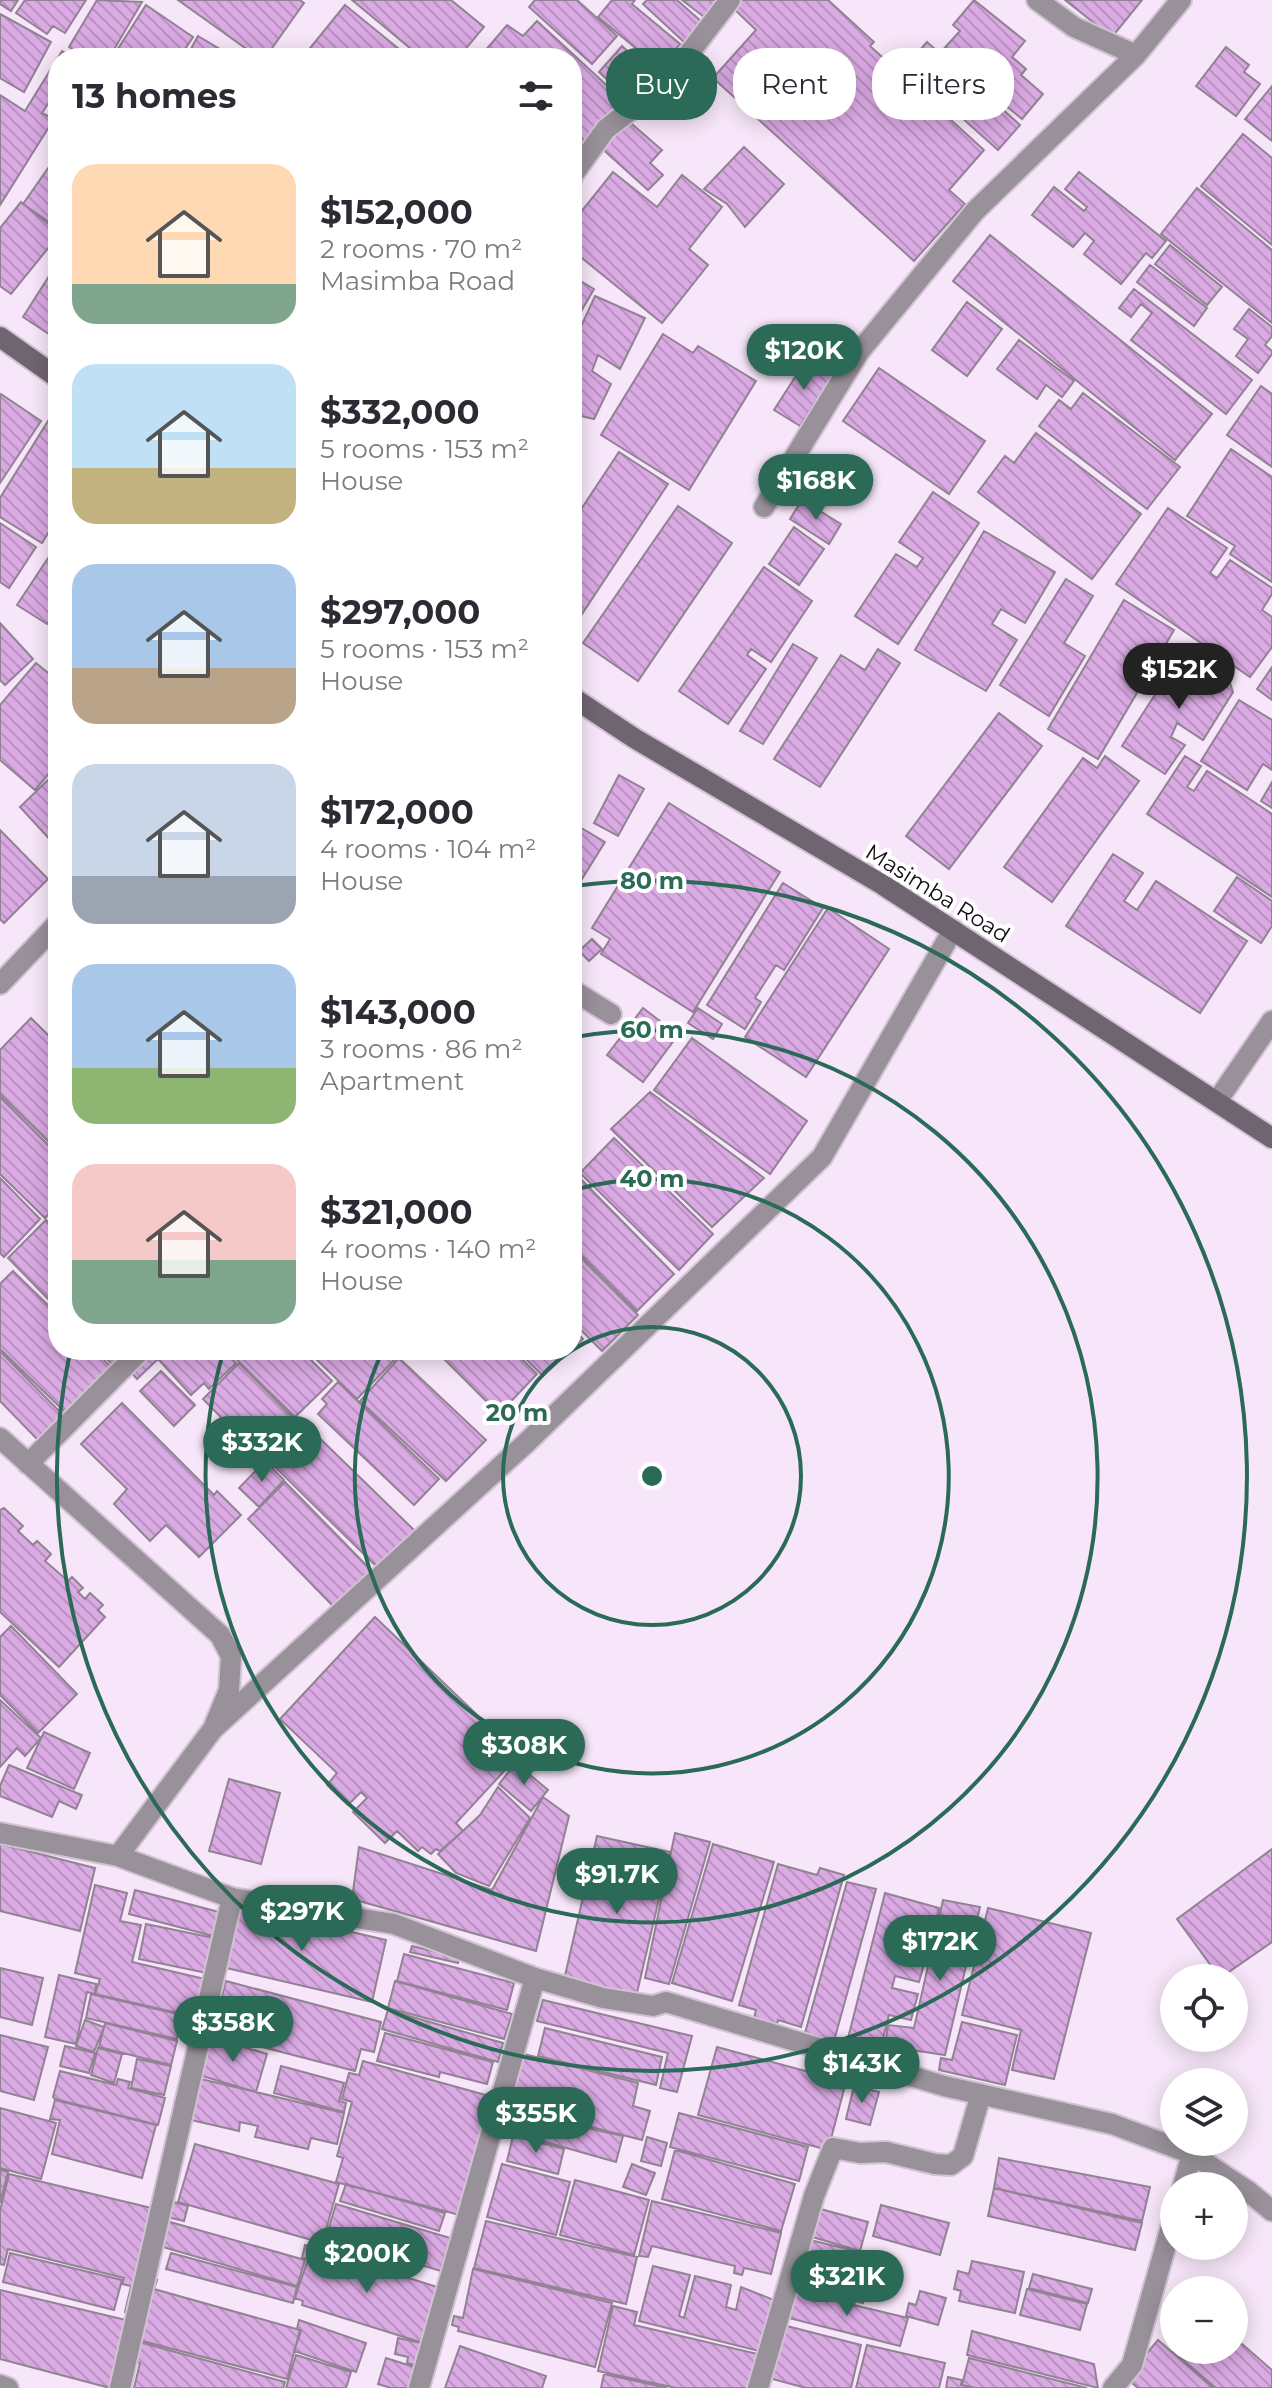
<!DOCTYPE html>
<meta charset="utf-8">
<style>
body{margin:0;font-family:Montserrat,sans-serif;background:#f2f2f3;color:#2b2b33;height:100vh;display:flex;flex-direction:column;font-size:30px;white-space:nowrap}
*{box-sizing:border-box;margin:0}
p{font-size:26px;color:#7c7c81}
.icon{flex:none;width:44px;height:44px;fill:none;stroke:currentColor;stroke-width:2;stroke-linecap:round;stroke-linejoin:round}
.map{position:relative;flex:1;overflow:hidden}
.side{position:absolute;left:48px;top:48px;width:534px;height:1312px;display:flex;flex-direction:column;background:#fff;border-radius:32px;box-shadow:0 4px 20px #0003}
.side>*{flex:none}
.hud{position:absolute;left:606px;top:48px;width:546px;height:72px;display:flex;gap:16px}
.buttons{position:absolute;left:1160px;top:1964px;display:grid;gap:16px}
.buttons a{display:grid;place-items:center;width:88px;height:88px;border-radius:50%;background:#fff;box-shadow:0 4px 20px #0003;font-size:40px}
.price{position:absolute;translate:-50% -68px;padding:0 18px;border-radius:28px;background:#2a6a57;color:#fff;font-size:26px;line-height:52px;filter:drop-shadow(0 2px 4px #0008)}
.price::after{content:'';position:absolute;left:50%;top:48px;width:24px;height:18px;margin-left:-12px;background:inherit;clip-path:polygon(0 0,100% 0,50% 100%)}
.price.current{background:#222;color:#fff}
ul{padding:0;list-style:none}
li{display:flex;align-items:center;gap:24px;height:200px;padding:0 24px}
li span{display:grid;place-items:center;flex:none;width:224px;height:160px;border-radius:24px;color:#555}
li>.icon{margin-inline-start:auto}
span .icon{width:96px;height:96px;fill:#fffc;stroke-width:1}
li b{font-size:34px}
h2{display:flex;justify-content:space-between;align-items:center;height:96px;padding:0 24px;font-size:34px}
.pill{padding:0 28px;border-radius:32px;background:#fff;box-shadow:0 4px 20px #0003;font-size:28px;line-height:72px}
.pill.current{background:#2a6a57;color:#fff}
.map>svg:first-child{display:block}
.building{fill:url(#building-back-hatch);stroke:#918294;stroke-width:2}
.lines{fill:none;stroke-linecap:round;stroke-linejoin:round}
.street-casing{stroke:#d2c3d4;stroke-width:24}
.secondary-casing{stroke:#d2c3d4;stroke-width:24}
.street{stroke:#989199;stroke-width:20}
.secondary{stroke:#6f6571;stroke-width:20}
.ring{fill:none;stroke:#2a6a57;stroke-width:4}
.labels{text-anchor:middle;stroke-width:8;stroke-linejoin:round;paint-order:stroke}
.street-label{font-size:22px;fill:#110c12;stroke:#fff}
.centre{fill:#2a6a57;stroke:#fff;stroke-width:4}
.ring-label{font-size:24px;text-anchor:middle;font-weight:bold;fill:#2a6a57;stroke:#fff;stroke-width:8;stroke-linejoin:round;paint-order:stroke}
</style>
<div class="map">
<svg width="1272" height="2388" viewBox="0 0 1272 2388">
<defs>
<pattern id="building-back-hatch" width="6" height="6" patternUnits="userSpaceOnUse" patternTransform="scale(2)"><rect width="6" height="6" fill="#daaae3"/><path d="M-1 5l2 2M0 0l6 6M5-1l2 2" fill="none" stroke="#ba91c2"/></pattern>
</defs>
<rect width="100%" height="100%" fill="#f7e6f9"/>
<path class="building" d="M0 0H18L11 11 0 4Z
M25 0H86L65 33 53 26 47 34 16 13Z
M97 0 142 2 109 58H87L69 47Z
M178 0H300L304 3 265 58H259Z
M352 0H451L484 27 458 58H422Z
M535 0H577L617 36 592 64 529 7Z
M612 0H635L632 4 680 44 660 68 598 17Z
M647 0H677L702 22 684 42 643 4Z
M682 0H725L708 20Z
M741 0H828L874 42 870 46 984 150 949 190 965 204 914 261 713 78 756 30 734 9Z
M974 0 1025 41 1012 57 1026 69 1021 75 1043 94 1022 119 941 52 960 31 953 25Z
M1065 0H1142L1112 37Z
M146 5 193 37 179 58H112Z
M345 5 410 58H302Z
M0 14 51 42 24 92 0 78Z
M537 21 627 104 590 146 572 130V58H493L485 51 507 25 523 36Z
M198 36 235 58H186Z
M927 42 1020 125 998 150 905 67Z
M622 46 660 82 636 107 599 72Z
M1226 47 1249 65 1244 72 1260 84 1236 116 1196 86Z
M62 51 74 58H58V92L56 91 42 113 54 119 0 205V95L25 111Z
M1272 86V141L1245 119Z
M625 118 662 150 650 163 663 175 648 190 599 146Z
M1243 134 1272 158V245L1201 186Z
M572 135 590 150 572 172Z
M744 147 784 184 745 227 727 204 704 189Z
M58 154 57 205 58 228 23 204Z
M613 172 657 207 682 175 722 207 689 249 708 265 662 323 572 250V223Z
M1079 172 1166 241 1152 258 1146 253 1121 284 1084 254 1094 241 1085 233 1073 247 1032 215 1054 187 1084 211 1087 207 1065 189Z
M1197 188 1272 250V323L1161 234Z
M21 202 58 232V236L11 294 0 286V228Z
M990 235 1212 414 1175 460 953 281Z
M1170 245 1222 287 1207 305 1155 264Z
M58 262V340L23 317Z
M1150 265 1207 308 1194 326 1137 282Z
M572 276 594 289 572 327Z
M1134 289 1252 380 1226 414 1131 340 1152 313 1141 304 1131 317 1119 308Z
M595 296 645 318 620 369 598 355 592 371 611 384 594 419 581 416V405L572 401V346Z
M967 302 1002 329 967 376 932 350Z
M1249 309 1272 327V336L1265 345 1272 351V354L1258 373 1236 356 1248 339 1234 329Z
M663 334 693 353 698 346 756 381 689 490 601 435Z
M1019 340 1074 381 1062 397 1046 385 1037 399 997 369Z
M808 357 834 373 800 426 774 410Z
M879 368 985 441 949 494 843 421Z
M1261 386 1272 394V467L1227 435Z
M1083 393 1180 467 1147 509 1039 426 1059 400 1071 409Z
M1 394 41 421 0 483V395Z
M50 418 58 423V517L42 543 0 517V498Z
M1036 433 1141 514 1092 579 978 492 1005 456 1014 463Z
M1231 449 1272 477V582L1230 554 1235 546 1187 516Z
M619 452 668 484 578 620 572 616V523Z
M933 492 979 523 898 644 855 616 896 554 917 567 923 558 899 542Z
M802 500 841 524 829 544 790 519Z
M678 506 732 543 638 681 583 643Z
M1168 508 1227 548 1210 573 1217 578 1230 560 1272 588V594L1262 610 1272 617V647L1250 677 1116 584Z
M0 523 36 547 9 588 0 582Z
M794 527 824 549 799 585 769 564Z
M984 531 1055 572 1025 623 1001 609 992 624 1017 640 986 691 915 650Z
M58 543V608L47 624 17 605Z
M764 567 812 601 771 662 751 649 747 655 766 669 728 724 679 691Z
M1066 579 1093 596 1064 643 1085 656 1049 716 1000 685Z
M1124 600 1174 630 1098 759 1048 729Z
M0 623 33 659 5 685 0 680Z
M793 644 817 658 763 744 740 731Z
M878 649 900 663 820 787 774 759 841 655 865 670Z
M1183 651 1228 677 1233 692 1203 740 1177 723 1171 737 1185 745 1165 774 1122 746Z
M36 663 58 681V777L51 771 35 790 0 760V705Z
M1272 667V700L1257 689Z
M1239 700 1272 720V770L1263 764 1247 790 1201 761Z
M999 713 1042 746 949 869 906 836Z
M1105 756 1139 781 1052 902 1004 867 1083 758 1097 768Z
M1185 756 1201 766 1187 787 1194 791 1207 771 1272 814V897L1147 814Z
M619 775 644 789 618 836 594 823Z
M49 779 58 788V842L55 845 20 807Z
M1272 782V808L1261 801Z
M669 803 780 872 693 1012 601 954 610 939 592 928Z
M578 826 605 842 572 895V835Z
M0 830 48 879 4 923 0 919Z
M1113 854 1143 873 1124 901 1137 910 1156 881 1247 941 1200 1013 1066 926Z
M1237 877 1272 901V926L1261 943 1214 911Z
M783 883 823 908 784 970 776 965 755 998 761 1002 745 1029 707 1005Z
M828 908 889 949 806 1077 745 1037Z
M592 939 602 949 589 961 579 951Z
M643 1008 678 1035 643 1082 607 1055Z
M698 1008 722 1024 713 1039 688 1023Z
M31 1018 58 1045V1151L0 1094V1050Z
M692 1038 807 1121 770 1174 654 1090Z
M650 1092 764 1178 712 1227 611 1129Z
M0 1097 58 1155V1205L45 1218 0 1174Z
M614 1138 713 1234 679 1270 580 1173Z
M572 1170 674 1274 637 1311 572 1246Z
M0 1178 40 1219 4 1257 0 1253Z
M46 1220 58 1233V1309L8 1258Z
M572 1249 638 1315 602 1351 572 1321Z
M13 1271 58 1315V1350H94L111 1367 66 1413 0 1349V1284Z
M572 1327 583 1339 572 1349Z
M98 1350H131L115 1367Z
M153 1350H224L236 1363 209 1389 204 1383 191 1395 158 1359 137 1379 130 1371Z
M227 1350H301L332 1381 295 1417Z
M307 1350H398L395 1353 398 1356 357 1399Z
M435 1350H513L537 1374 499 1414Z
M517 1350H571L543 1376Z
M0 1351 64 1416 39 1441 0 1401Z
M399 1358 486 1440 446 1481 360 1401Z
M239 1363 294 1419 258 1455 203 1399Z
M161 1371 195 1405 174 1426 140 1391Z
M338 1382 439 1479 414 1505 318 1414 327 1404 322 1399Z
M122 1403 214 1495 217 1491 241 1515 199 1557 166 1525 150 1541 114 1504 127 1489 81 1444Z
M303 1422 415 1531 379 1569 267 1459Z
M240 1442 249 1452 234 1466 224 1455Z
M265 1461 284 1480 259 1507 239 1488Z
M285 1482 371 1570 334 1607 248 1519Z
M4 1508 23 1526 18 1531 33 1545 37 1541 51 1554 45 1561 68 1581 72 1577 83 1588 78 1592 85 1599 90 1593 103 1605 98 1610 105 1617 59 1667 0 1612V1510Z
M375 1617 519 1755 456 1823 463 1831 440 1851 436 1849 431 1854 422 1847 418 1851 397 1831 385 1843 353 1812 367 1798 361 1792 348 1805 327 1785 337 1773 280 1719Z
M11 1626 77 1694 38 1733 0 1695V1637Z
M0 1700 41 1738 25 1756 17 1748 0 1767Z
M44 1732 90 1753 74 1789 27 1768Z
M516 1763 548 1790 531 1811 499 1784Z
M9 1765 82 1795 76 1809 59 1801 52 1817 0 1796V1786Z
M229 1779 280 1793 261 1864 209 1851Z
M498 1787 530 1818 489 1886 456 1873 438 1854 480 1815Z
M543 1797 569 1816 536 1951 352 1899 359 1847 492 1890Z
M675 1833 710 1842 669 1984 645 1978Z
M597 1836 670 1852 636 1997 564 1980Z
M0 1844 95 1868 80 1931 0 1911Z
M713 1844 774 1862 732 2001 672 1983Z
M1272 1849V1942L1220 1978 1177 1919Z
M778 1864 817 1875 820 1868 844 1875 801 2027 778 2020 776 2028 753 2022 756 2010 739 2005Z
M847 1882 876 1889 834 2041 805 2033Z
M95 1885 127 1893 120 1921 141 1925 132 1962 209 1980 200 2018 95 1994 100 1979 75 1973Z
M135 1890 223 1913 217 1937 129 1914Z
M885 1893 939 1908 931 1943 907 1936 904 1948 927 1954 919 1982 895 1976 892 1988 918 1994 911 2020 889 2015 881 2046 848 2038Z
M943 1900 980 1907 945 2055 885 2046 888 2025 914 2028Z
M232 1904 386 1940 372 2002 218 1966Z
M988 1908 1091 1933 1054 2079 1012 2070 1021 2030 962 2015Z
M146 1924 219 1939 212 1974 139 1959Z
M412 1946 458 1957V1963L410 1952Z
M404 1954 514 1983 507 2010 397 1981Z
M0 1968 43 1978 32 2025 0 2017Z
M59 1975 96 1984 95 1994 87 1992 76 2044 45 2037Z
M226 1981 381 2022 374 2052 361 2049 355 2071 212 2034Z
M395 1981 512 2014 504 2039 388 2008Z
M91 1994 182 2015 177 2039 86 2018Z
M543 2000 692 2036 677 2092 660 2088 668 2053 537 2021Z
M388 2010 503 2043 498 2062 382 2029Z
M85 2020 104 2027 94 2052 76 2046Z
M962 2022 1017 2035 1005 2085 939 2070 941 2058 952 2060Z
M105 2023 177 2041 171 2065 99 2047Z
M545 2028 662 2057 656 2085 538 2056Z
M385 2033 493 2062 487 2084 440 2072 439 2077 377 2061Z
M0 2035 48 2047 34 2100 0 2091Z
M210 2037 267 2054 256 2092 199 2075Z
M65 2046 95 2053 89 2073 60 2066Z
M717 2047 846 2082 828 2150 698 2115Z
M98 2048 122 2054 114 2083 91 2075Z
M524 2054 638 2083 633 2106 650 2111 642 2140 510 2106Z
M137 2059 171 2066 164 2095 131 2088Z
M363 2061 500 2099 467 2217 336 2182 343 2158 337 2156 352 2102 342 2099 349 2073 359 2075Z
M281 2066 344 2083 339 2101 346 2103 344 2112 274 2093Z
M60 2071 116 2085 118 2079 130 2082 128 2088 165 2098 158 2125 55 2099 53 2097Z
M201 2079 344 2113 337 2144 311 2138 308 2149 255 2137 258 2126 240 2122 239 2131 191 2120Z
M854 2086 879 2092 870 2125 846 2119Z
M55 2100 156 2125 142 2178 52 2154 60 2120 50 2119Z
M0 2108 56 2123 41 2179 0 2168Z
M679 2113 808 2147 799 2181 670 2147Z
M524 2114 623 2136 616 2162 517 2134Z
M513 2136 564 2149 558 2174 507 2161Z
M647 2137 667 2143 661 2166 641 2161Z
M195 2144 339 2184 322 2243 178 2202Z
M675 2150 795 2184 781 2231 662 2199Z
M999 2158 1150 2187 1142 2221 994 2188Z
M502 2164 570 2182 556 2235 487 2217Z
M632 2164 655 2173 646 2195 623 2187Z
M0 2170 8 2172 0 2203Z
M9 2174 160 2210 135 2314 125 2312 131 2286 122 2284 124 2278 8 2249 4 2265 0 2264V2211Z
M575 2180 649 2200 634 2255 560 2235Z
M346 2184 445 2213 439 2231 340 2201Z
M994 2188 1142 2223 1135 2250 988 2216Z
M167 2200 188 2206 184 2221 163 2216Z
M652 2201 781 2233 771 2274 744 2268 742 2275 734 2273 735 2266 652 2246 648 2257 639 2256Z
M336 2204 450 2238 441 2271 326 2237Z
M881 2205 949 2223 940 2255 873 2236Z
M817 2208 868 2222 860 2251 809 2236Z
M163 2220 305 2260 297 2286 156 2245Z
M486 2221 637 2257 626 2304 474 2268Z
M806 2239 860 2252 858 2261 871 2265 868 2278 801 2260Z
M305 2245 440 2288 423 2343 302 2305 303 2301 295 2298 308 2259 302 2258Z
M10 2253 122 2280 114 2310 3 2282Z
M171 2253 297 2287 293 2303 166 2269Z
M798 2261 870 2280 863 2303 792 2284Z
M972 2261 1024 2272 1015 2313 959 2301 961 2291 954 2289 958 2271 969 2274Z
M653 2266 690 2275 679 2316 684 2318 695 2276 731 2285 726 2307 736 2310 741 2287 779 2302 767 2353 639 2321Z
M473 2269 612 2303 595 2367 458 2331 459 2327 452 2325 454 2316 463 2318Z
M1033 2274 1092 2289 1088 2303 1029 2288Z
M151 2278 157 2280 154 2289 300 2330 287 2379 135 2339Z
M1027 2289 1087 2304 1080 2330 1020 2315Z
M0 2290 126 2320 122 2361 110 2388 0 2359Z
M791 2290 908 2318 900 2346 785 2317Z
M920 2291 946 2298 938 2325 906 2316 909 2303 916 2305Z
M613 2306 637 2312 634 2325 766 2356 756 2388H676L598 2371Z
M299 2320 366 2343 356 2372 294 2351 301 2331 297 2329Z
M783 2325 861 2345 851 2388H806L769 2378Z
M972 2331 1094 2364 1098 2388 967 2355Z
M1234 2337 1272 2370V2388H1216L1174 2352 1234 2350Z
M398 2338 421 2343 415 2365 407 2363 408 2357 395 2354Z
M1158 2340 1213 2388H1138L1126 2378Z
M135 2341 285 2382 283 2388H134L140 2363 130 2360Z
M867 2345 945 2363 939 2388H856Z
M460 2346 546 2376 542 2388H445Z
M296 2355 351 2372 346 2388H286Z
M386 2358 414 2367 408 2388H391L378 2384Z
M969 2358 1087 2388H976L962 2385Z
M604 2374 667 2388H601Z
M948 2377 962 2380 961 2385 974 2388H946Z"/>
<g class="lines">
<g class="street-casing">
<path id="street" d="M1037 0 1074 27 1136 55
M572 176 606 129 667 82 730 0
M764 507 859 352 975 211 1136 55 1181 0
M0 984 58 923
M572 990 611 1014
M1217 1101 1272 1021
M0 1438 220 1635 231 1656 229 1690 213 1729 118 1856
M28 1464 141 1350
M213 1729 525 1444 822 1157 953 930
M0 1833 118 1856 232 1898 394 1924 535 1978 603 1998 653 2006 666 2002 944 2086 1112 2124 1192 2154 1248 2191 1272 2211
M1183 2186 1192 2154
M0 2385 8 2388
M120 2388 232 1898
M419 2388 535 1978
M758 2388 814 2196 833 2148 860 2153 886 2152 935 2164 951 2165 963 2156 981 2094
M1113 2388 1132 2365 1174 2216"/>
</g>
<g class="secondary-casing">
<path id="secondary" d="M0 337 58 378
M572 697 634 738 883 885 1272 1138"/>
</g>
<use href="#street" class="street"/>
<use href="#secondary" class="secondary"/>
</g>
<g class="ring">
<circle cx="652" cy="1476" r="149"/>
<path d="M573 1190A297 297 0 1 1 383 1350"/>
<path d="M575 1037A446 446 0 1 1 223 1353"/>
<path d="M574 886A595 595 0 1 1 70 1352"/>
</g>
<g class="labels">
<g class="street-label">
<text transform="translate(938 893) rotate(32)" y="8">Masimba Road</text>
</g>
</g>
<circle cx="652" cy="1476" r="12" class="centre"/>
<g class="ring-label">
<text x="652" y="889">80 m</text>
<text x="652" y="1038">60 m</text>
<text x="652" y="1187">40 m</text>
<text x="517" y="1421">20 m</text>
</g>
</svg>
<div class="buttons">
<a><svg class="icon" aria-label="locate" viewBox="0 0 24 24"><circle cx="12" cy="12" r="6"/><path d="M12 2v4M12 18v4M2 12h4M18 12h4"/></svg></a>
<a><svg class="icon" aria-label="layers" viewBox="0 0 24 24"><path d="M12 4l9 5-9 5-9-5zM3 14l9 5 9-5"/></svg></a>
<a>+</a>
<a>−</a>
</div>
<b class="price" style="left:804px;top:392px">$120K</b>
<b class="price" style="left:816px;top:522px">$168K</b>
<b class="price current" style="left:1179px;top:711px">$152K</b>
<b class="price" style="left:262px;top:1484px">$332K</b>
<b class="price" style="left:524px;top:1787px">$308K</b>
<b class="price" style="left:617px;top:1916px">$91.7K</b>
<b class="price" style="left:302px;top:1953px">$297K</b>
<b class="price" style="left:940px;top:1983px">$172K</b>
<b class="price" style="left:233px;top:2064px">$358K</b>
<b class="price" style="left:862px;top:2105px">$143K</b>
<b class="price" style="left:536px;top:2155px">$355K</b>
<b class="price" style="left:367px;top:2295px">$200K</b>
<b class="price" style="left:847px;top:2318px">$321K</b>
<div class="hud">
<a class="pill current">Buy</a>
<a class="pill">Rent</a>
<a class="pill">Filters</a>
</div>
<section class="side">
<h2>13 homes<svg class="icon" aria-label="filters" viewBox="0 0 24 24"><path d="M4 7h16M4 17h16"/><circle cx="9" cy="7" r="2"/><circle cx="15" cy="17" r="2"/></svg></h2>
<ul>
<li><span style="background:linear-gradient(#ffd9b3 75%,#7fa58c 0)"><svg class="icon" aria-label="home" viewBox="0 0 24 24"><path d="M3 11l9-7 9 7M6 9v11h12V9"/></svg></span><div><b>$152,000</b><p>2 rooms · 70 m²</p><p>Masimba Road</p></div></li>
<li><span style="background:linear-gradient(#bfe0f5 65%,#c2b280 0)"><svg class="icon" aria-label="home" viewBox="0 0 24 24"><path d="M3 11l9-7 9 7M6 9v11h12V9"/></svg></span><div><b>$332,000</b><p>5 rooms · 153 m²</p><p>House</p></div></li>
<li><span style="background:linear-gradient(#a9c7e8 65%,#b9a48a 0)"><svg class="icon" aria-label="home" viewBox="0 0 24 24"><path d="M3 11l9-7 9 7M6 9v11h12V9"/></svg></span><div><b>$297,000</b><p>5 rooms · 153 m²</p><p>House</p></div></li>
<li><span style="background:linear-gradient(#c9d6e8 70%,#9aa5b1 0)"><svg class="icon" aria-label="home" viewBox="0 0 24 24"><path d="M3 11l9-7 9 7M6 9v11h12V9"/></svg></span><div><b>$172,000</b><p>4 rooms · 104 m²</p><p>House</p></div></li>
<li><span style="background:linear-gradient(#a9c7e8 65%,#8fb573 0)"><svg class="icon" aria-label="home" viewBox="0 0 24 24"><path d="M3 11l9-7 9 7M6 9v11h12V9"/></svg></span><div><b>$143,000</b><p>3 rooms · 86 m²</p><p>Apartment</p></div></li>
<li><span style="background:linear-gradient(#f6c9c9 60%,#7fa58c 0)"><svg class="icon" aria-label="home" viewBox="0 0 24 24"><path d="M3 11l9-7 9 7M6 9v11h12V9"/></svg></span><div><b>$321,000</b><p>4 rooms · 140 m²</p><p>House</p></div></li>
</ul>
</section>
</div>
